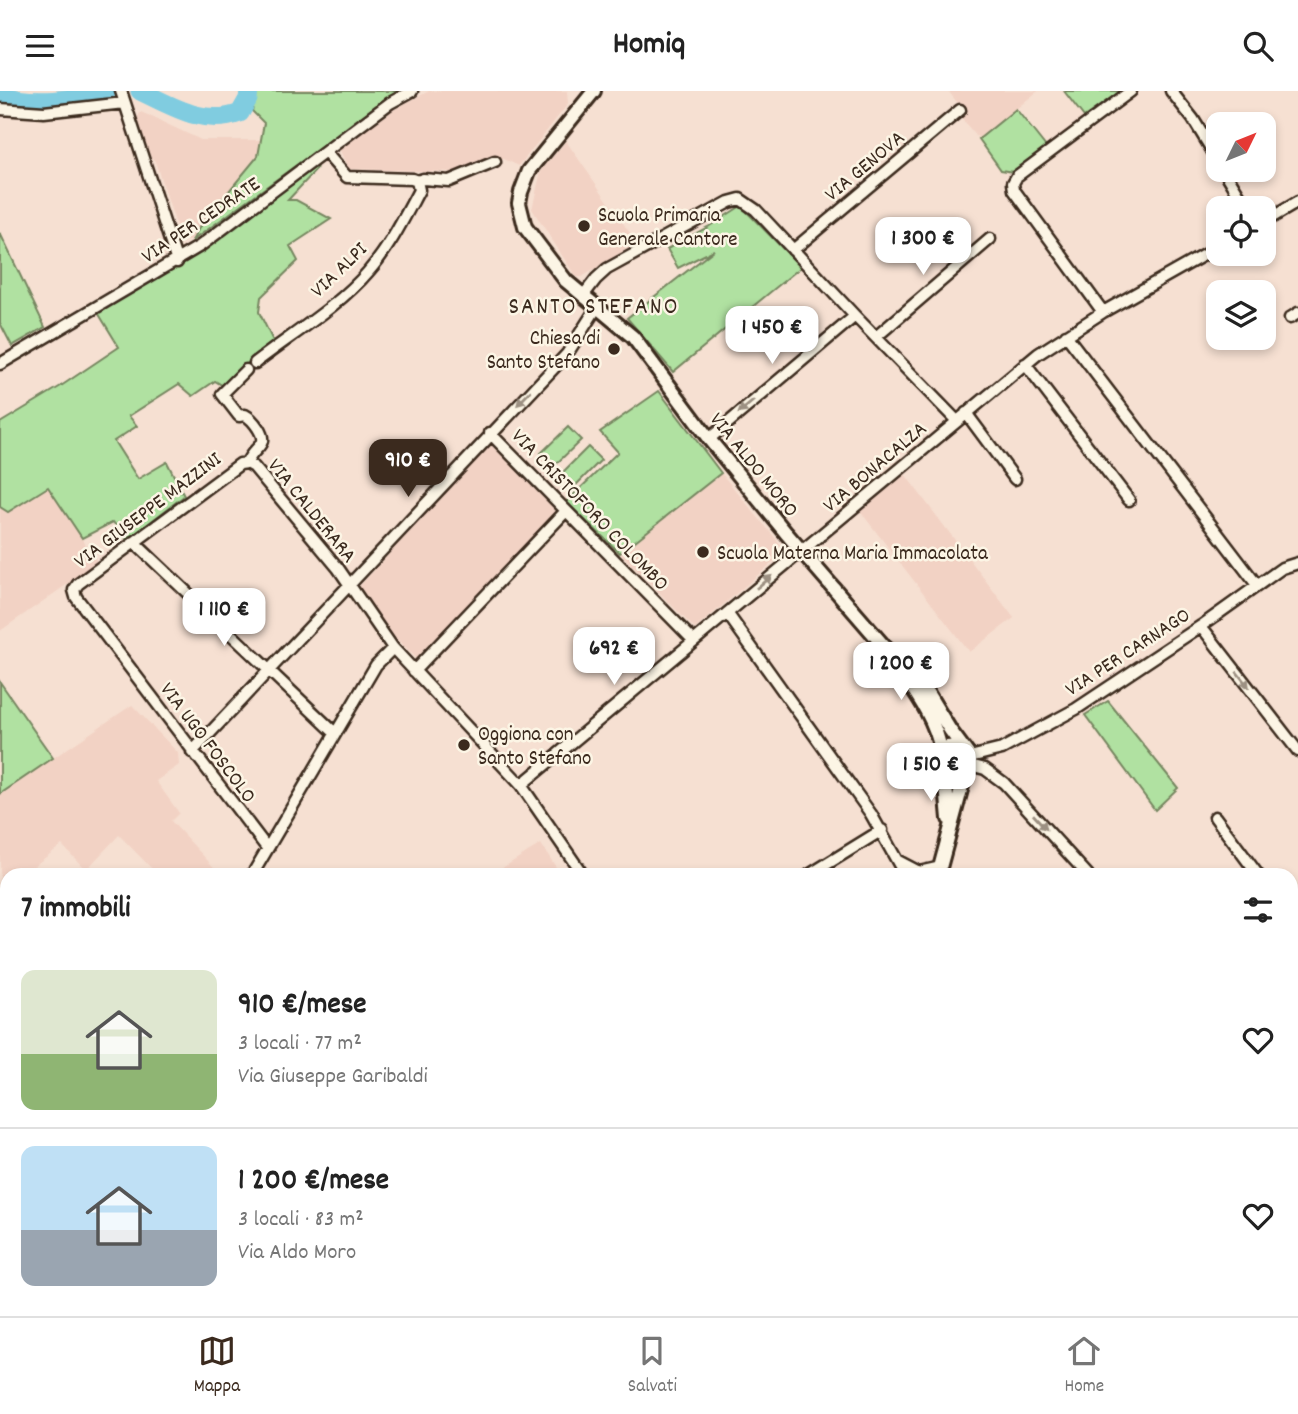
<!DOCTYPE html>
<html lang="it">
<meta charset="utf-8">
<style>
body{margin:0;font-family:Dekko,sans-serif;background:#f6f6f6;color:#222;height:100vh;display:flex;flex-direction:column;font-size:26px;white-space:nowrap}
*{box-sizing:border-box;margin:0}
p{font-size:23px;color:#767676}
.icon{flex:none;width:38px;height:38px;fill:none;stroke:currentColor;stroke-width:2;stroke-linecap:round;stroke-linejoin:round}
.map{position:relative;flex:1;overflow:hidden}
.panel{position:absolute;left:0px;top:777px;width:1298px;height:448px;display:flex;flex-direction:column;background:#fff;border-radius:21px 21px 0 0;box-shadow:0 4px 10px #0003}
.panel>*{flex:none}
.needle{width:46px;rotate:47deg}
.fabs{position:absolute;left:1206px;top:21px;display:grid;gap:14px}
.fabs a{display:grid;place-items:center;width:70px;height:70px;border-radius:14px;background:#fff;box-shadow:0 4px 10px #0003;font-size:35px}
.price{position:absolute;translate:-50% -60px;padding:0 16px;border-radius:14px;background:#fff;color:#222;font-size:23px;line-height:46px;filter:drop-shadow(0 2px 4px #0008)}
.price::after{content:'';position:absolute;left:50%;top:42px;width:21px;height:16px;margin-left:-10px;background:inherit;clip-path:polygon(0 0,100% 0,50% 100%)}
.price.selected{background:#3b2a1e;color:#fff}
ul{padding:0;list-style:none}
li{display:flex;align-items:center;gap:21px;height:175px;padding:0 21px}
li+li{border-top:2px solid #e0e0e0}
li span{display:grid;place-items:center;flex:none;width:196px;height:140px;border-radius:14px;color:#555}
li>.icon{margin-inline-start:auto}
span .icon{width:84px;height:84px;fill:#fffc;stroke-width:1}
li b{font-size:30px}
h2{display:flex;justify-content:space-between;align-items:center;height:84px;padding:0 21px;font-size:30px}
header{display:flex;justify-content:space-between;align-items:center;height:91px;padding:0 21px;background:#fff;font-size:32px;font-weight:700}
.menu{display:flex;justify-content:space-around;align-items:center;height:98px;border-top:2px solid #e0e0e0;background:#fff;font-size:19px;color:#767676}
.menu a{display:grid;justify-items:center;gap:4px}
.menu .selected{color:#3b2a1e}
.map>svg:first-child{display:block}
.built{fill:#f2d2c4}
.green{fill:#b0e1a1;stroke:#768660;stroke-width:2}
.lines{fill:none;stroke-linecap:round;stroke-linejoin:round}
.river{stroke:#80cce0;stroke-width:19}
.minor-casing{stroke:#3b2a1e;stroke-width:15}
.tertiary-casing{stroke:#3b2a1e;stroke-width:18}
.minor{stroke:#fcf5e5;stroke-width:10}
.tertiary{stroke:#fcf5e5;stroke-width:12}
.oneway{fill:#9c9082}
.poi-dot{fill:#3b2a1e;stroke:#fcf5e5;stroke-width:2.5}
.labels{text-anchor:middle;stroke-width:5;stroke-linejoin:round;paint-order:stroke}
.street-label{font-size:21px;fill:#3b2a1e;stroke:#fcf5e5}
.poi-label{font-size:21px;fill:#3b2a1e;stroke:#fcf5e5;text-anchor:start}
.quarter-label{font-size:24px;letter-spacing:2px;fill:#3b2a1e;stroke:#fcf5e5}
</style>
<header><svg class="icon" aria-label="menu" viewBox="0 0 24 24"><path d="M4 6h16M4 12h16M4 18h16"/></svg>Homiq<svg class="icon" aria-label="search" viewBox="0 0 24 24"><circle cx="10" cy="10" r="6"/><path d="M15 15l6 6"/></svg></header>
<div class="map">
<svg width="1298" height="1225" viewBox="0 0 1298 1225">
<rect width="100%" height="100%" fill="#f6e0d2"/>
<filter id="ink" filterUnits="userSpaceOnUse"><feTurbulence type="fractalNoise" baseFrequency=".0143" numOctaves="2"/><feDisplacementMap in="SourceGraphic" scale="14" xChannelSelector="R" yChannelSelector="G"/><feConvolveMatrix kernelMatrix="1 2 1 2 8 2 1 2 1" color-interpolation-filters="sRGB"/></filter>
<g filter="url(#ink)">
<path class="built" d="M429 0H567L568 13 519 75 504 68 483 70 454 81 348 78 339 57 393 19Z
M948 0H1038L979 48 959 25 965 21Z
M141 21 201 49H261L258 65 201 135 192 150 181 149 175 145 177 137 155 70 147 63 136 28Z
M566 50 637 152 582 186H576L532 118 541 80Z
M490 352 557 421 419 571 381 532 358 497Z
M721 382 786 460 695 538 620 462Z
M904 382 1014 527 969 561 860 420Z
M48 396 98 472 0 540V416L9 421Z
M132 614 178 662 179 674 156 690 179 722 171 730 221 784H158L119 744 86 779 62 754 22 784H7V795L0 800V703Z
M541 753 561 784H491L531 759Z
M1298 874V978L1292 981V881Z
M346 1218H461V1219L455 1225H354Z
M855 1218H946L949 1223 946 1225H860Z"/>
<path class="green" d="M257 0H398L192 150 200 135 258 65 264 32 252 20Z
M1064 0H1121L1084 26Z
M1016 18 1046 56 1013 81 1001 79 979 48Z
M317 74 316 79 288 109H296L331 128 290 155 298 170 261 206 259 221 273 250 225 296 215 290 193 305 179 293 129 325 137 335 114 350 138 388 167 371 184 405 127 449 113 431 82 447 48 396 8 421 0 416V332L61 295 119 256 97 220C177 181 247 128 317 74Z
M741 115 801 176 673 281 627 227 714 159 678 177 667 158 708 136Z
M0 142 45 236 12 255 0 232Z
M659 300 721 382 620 462 566 411 618 361 600 341Z
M568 336 581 349 553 376 541 362Z
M588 356 601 369 574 396 561 383Z
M0 591 53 667 0 703Z
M1108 610 1178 697 1155 719 1085 624Z
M0 940 7 946V1070L0 1064Z
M1298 1075V1225H1254L1247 1218H1292V1080Z
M614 1218H697L703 1225H603Z
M946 1218H1066L1072 1225H946L949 1223Z"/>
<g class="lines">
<path class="river" d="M140 0C172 15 204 36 240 22L248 8 249 0
M0 3C34 16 72 8 107 0"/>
<g class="minor-casing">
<path id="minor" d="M121 0 177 171
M1171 0 1193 28 1218 69
M0 18 44 21 124 12
M325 61 347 86 412 88 417 90 423 88 449 90 495 71
M1224 79 1247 117
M1264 131 1298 111
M793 159 960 19
M583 205 596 188 607 178 729 111 740 108 756 119 855 225 957 330
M1103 221 1014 99 1013 92 1017 85 1131 0
M1290 227 1298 222
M1066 244 1257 494
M876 246 990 148
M255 272C291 244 339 215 368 181 390 156 404 127 419 99L417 90
M0 273 200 155 390 12 412 0
M1025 273 1129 409
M246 279 222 303 239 325 245 324C251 327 254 331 258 337 270 356 253 355 247 372
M966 322 1015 388
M490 342 694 550
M709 348 855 225
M247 372 240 373 78 493 74 499 76 506 267 757
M247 372 254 376 338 477 393 557 521 694 583 784
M134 451 334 641
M727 522 871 723 905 784
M1201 535 1298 660
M414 580 566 420
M192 661 567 263 597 216
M970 666 1002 658 1076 618 1201 535 1282 477 1298 472
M970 674 985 678 1004 692 1088 784
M521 694 1038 263 1103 221 1218 156
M1215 726 1258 784
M898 770 919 781 937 777
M252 784 376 574 393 557
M809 784 882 739
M1292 830 1298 838
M1292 871 1298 864
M1292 1009 1298 1017
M112 1218 118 1225
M765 1218 769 1225
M1005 1218 1010 1225
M193 1225 199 1218
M289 1225 296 1218"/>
</g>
<g class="tertiary-casing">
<path id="tertiary" d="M594 0 529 80 521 101 519 112 525 136 566 190 633 246 709 348 786 442 883 554 925 598 950 639 970 666V674L965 684 950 686 939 675V664L947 656 961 655
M901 580C918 605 936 630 941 660
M945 683 949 728
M938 784 965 684
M588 1225 599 1218"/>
</g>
<use href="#minor" class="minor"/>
<use href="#tertiary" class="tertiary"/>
</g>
<defs><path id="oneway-solid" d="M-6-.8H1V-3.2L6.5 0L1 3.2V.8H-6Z" transform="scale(1.75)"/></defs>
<g class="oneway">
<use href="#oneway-solid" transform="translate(524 307) rotate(134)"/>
<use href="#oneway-solid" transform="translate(746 316) rotate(140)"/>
<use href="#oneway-solid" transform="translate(764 491) rotate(-40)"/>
<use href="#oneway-solid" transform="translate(1243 589) rotate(52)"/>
<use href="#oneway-solid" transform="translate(1040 731) rotate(48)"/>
</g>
</g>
<g class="poi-dot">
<circle cx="584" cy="135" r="7"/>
<circle cx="614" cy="258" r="7"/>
<circle cx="703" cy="461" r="7"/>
<circle cx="464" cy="654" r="7"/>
</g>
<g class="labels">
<g class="street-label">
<text transform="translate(864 74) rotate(-40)" y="7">VIA GENOVA</text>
<text transform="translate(200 128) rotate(-34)" y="7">VIA PER CEDRATE</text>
<text transform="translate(338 178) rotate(-44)" y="7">VIA ALPI</text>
<text transform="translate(755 373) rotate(51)" y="7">VIA ALDO MORO</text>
<text transform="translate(874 375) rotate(-40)" y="7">VIA BONACALZA</text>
<text transform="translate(147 418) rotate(-37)" y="7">VIA GIUSEPPE MAZZINI</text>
<text transform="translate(591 418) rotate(46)" y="7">VIA CRISTOFORO COLOMBO</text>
<text transform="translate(313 419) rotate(51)" y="7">VIA CALDERARA</text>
<text transform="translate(1127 560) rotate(-33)" y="7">VIA PER CARNAGO</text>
<text transform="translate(209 651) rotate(53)" y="7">VIA UGO FOSCOLO</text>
</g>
<g class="poi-label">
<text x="598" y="130">Scuola Primaria<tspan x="598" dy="24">Generale Cantore</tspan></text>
<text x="600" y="253" text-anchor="end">Chiesa di<tspan x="600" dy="24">Santo Stefano</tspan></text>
<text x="717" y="468">Scuola Materna Maria Immacolata</text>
<text x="478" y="649">Oggiona con<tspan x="478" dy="24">Santo Stefano</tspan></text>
</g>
<g class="quarter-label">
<text x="594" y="222">SANTO STEFANO</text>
</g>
</g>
</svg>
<div class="fabs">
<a><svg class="needle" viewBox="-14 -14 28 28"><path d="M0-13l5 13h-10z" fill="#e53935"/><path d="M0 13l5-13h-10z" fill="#767676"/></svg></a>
<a><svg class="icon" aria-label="locate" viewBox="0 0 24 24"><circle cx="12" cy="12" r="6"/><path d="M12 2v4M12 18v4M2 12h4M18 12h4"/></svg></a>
<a><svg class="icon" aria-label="layers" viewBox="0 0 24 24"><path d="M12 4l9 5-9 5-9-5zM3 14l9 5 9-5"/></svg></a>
</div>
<b class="price" style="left:923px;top:186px">1 300 €</b>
<b class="price" style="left:772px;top:275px">1 450 €</b>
<b class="price selected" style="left:408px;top:408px">910 €</b>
<b class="price" style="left:224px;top:557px">1 110 €</b>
<b class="price" style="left:614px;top:596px">692 €</b>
<b class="price" style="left:901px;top:611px">1 200 €</b>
<b class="price" style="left:931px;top:712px">1 510 €</b>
<section class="panel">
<h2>7 immobili<svg class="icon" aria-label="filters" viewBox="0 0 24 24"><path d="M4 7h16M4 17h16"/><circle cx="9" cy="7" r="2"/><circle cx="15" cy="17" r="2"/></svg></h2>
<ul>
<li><span style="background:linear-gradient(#dfe7d0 60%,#8fb573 0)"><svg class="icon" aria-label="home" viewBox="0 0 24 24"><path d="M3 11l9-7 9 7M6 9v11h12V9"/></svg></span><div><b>910 €/mese</b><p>3 locali · 77 m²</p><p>Via Giuseppe Garibaldi</p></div><svg class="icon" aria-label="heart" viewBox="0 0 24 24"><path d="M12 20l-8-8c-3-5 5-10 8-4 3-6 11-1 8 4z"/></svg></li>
<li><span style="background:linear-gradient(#bfe0f5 60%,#9aa5b1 0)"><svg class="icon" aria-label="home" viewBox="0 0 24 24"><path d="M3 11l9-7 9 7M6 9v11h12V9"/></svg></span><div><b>1 200 €/mese</b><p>3 locali · 83 m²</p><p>Via Aldo Moro</p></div><svg class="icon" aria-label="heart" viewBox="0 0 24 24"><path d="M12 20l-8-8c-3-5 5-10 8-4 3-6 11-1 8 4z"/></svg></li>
</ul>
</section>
</div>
<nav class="menu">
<a class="selected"><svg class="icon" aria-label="map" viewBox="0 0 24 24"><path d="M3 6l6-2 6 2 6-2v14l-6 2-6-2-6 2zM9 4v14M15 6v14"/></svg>Mappa</a>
<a><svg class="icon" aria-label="saved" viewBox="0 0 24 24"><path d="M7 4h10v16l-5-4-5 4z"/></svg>Salvati</a>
<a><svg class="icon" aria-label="home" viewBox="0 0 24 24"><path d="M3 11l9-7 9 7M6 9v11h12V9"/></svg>Home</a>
</nav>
